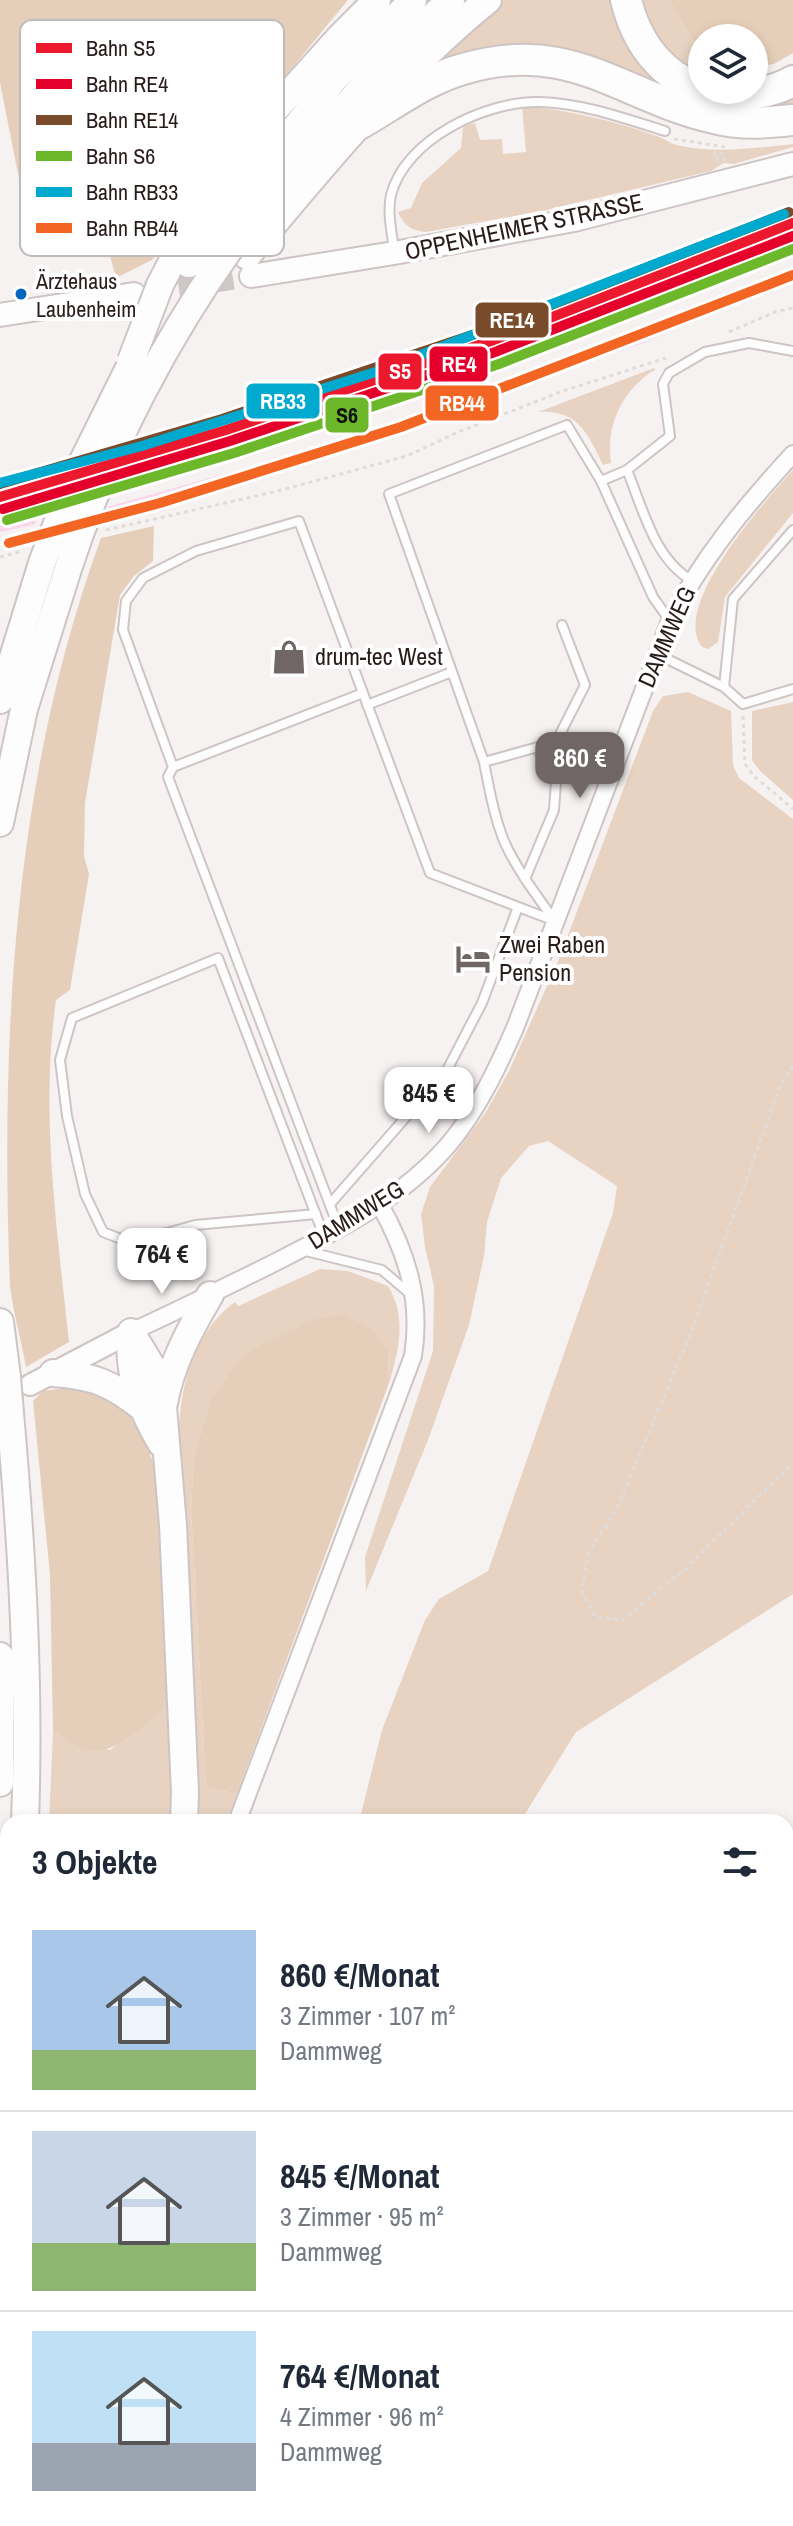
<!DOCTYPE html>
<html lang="de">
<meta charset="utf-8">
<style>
body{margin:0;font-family:"Archivo Narrow",sans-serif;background:#f6f6f7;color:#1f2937;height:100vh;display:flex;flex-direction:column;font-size:30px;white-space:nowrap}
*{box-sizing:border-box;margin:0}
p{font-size:26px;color:#747a83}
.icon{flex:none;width:44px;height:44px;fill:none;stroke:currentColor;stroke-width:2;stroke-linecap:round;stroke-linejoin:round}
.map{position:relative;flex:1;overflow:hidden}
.side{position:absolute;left:0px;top:1814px;width:794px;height:712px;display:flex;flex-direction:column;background:#fff;border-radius:24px 24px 0 0;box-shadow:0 4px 12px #0003}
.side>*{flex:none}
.buttons{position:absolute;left:688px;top:24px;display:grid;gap:16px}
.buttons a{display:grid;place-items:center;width:80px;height:80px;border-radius:50%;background:#fff;box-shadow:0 4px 12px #0003;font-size:40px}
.price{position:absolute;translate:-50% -68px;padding:0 18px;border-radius:16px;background:#fff;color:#222;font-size:26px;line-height:52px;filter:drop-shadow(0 2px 4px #0008)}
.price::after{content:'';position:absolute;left:50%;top:48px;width:24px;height:18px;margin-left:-12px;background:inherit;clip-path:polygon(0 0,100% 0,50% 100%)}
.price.on{background:#716666;color:#fff}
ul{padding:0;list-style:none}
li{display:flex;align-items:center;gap:24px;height:200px;padding:0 32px}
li+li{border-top:2px solid #e0e1e3}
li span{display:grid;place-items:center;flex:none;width:224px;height:160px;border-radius:0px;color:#555}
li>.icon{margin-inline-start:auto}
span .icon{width:96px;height:96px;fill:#fffc;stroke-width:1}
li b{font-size:34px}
h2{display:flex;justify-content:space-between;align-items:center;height:96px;padding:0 32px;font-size:34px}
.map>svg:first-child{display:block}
.green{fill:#e8d3c2}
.forest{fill:#e6cfba}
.water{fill:#f9d6ec}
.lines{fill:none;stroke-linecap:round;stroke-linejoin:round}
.stream{stroke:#f9d6ec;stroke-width:6}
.secondary-tunnel{stroke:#cec7c7;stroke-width:22;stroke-dasharray:22 11;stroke-linecap:butt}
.service-casing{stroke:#cec4c4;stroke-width:12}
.minor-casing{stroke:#cec4c4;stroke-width:20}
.tertiary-casing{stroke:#cec4c4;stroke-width:24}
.secondary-casing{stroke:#cec4c4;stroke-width:26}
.trunk-casing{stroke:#cec4c4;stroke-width:30}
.motorway-casing{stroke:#cec4c4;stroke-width:34}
.path{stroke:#dedcdc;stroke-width:3;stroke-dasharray:4 4;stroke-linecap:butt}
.service{stroke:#fefdfd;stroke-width:8}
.minor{stroke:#fefdfd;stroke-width:16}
.tertiary{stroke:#fefdfd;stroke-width:20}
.secondary{stroke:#fefdfd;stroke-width:22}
.trunk{stroke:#fefdfd;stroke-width:26}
.motorway{stroke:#fefdfd;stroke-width:30}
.trunk-bridge-casing{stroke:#cec4c4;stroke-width:30;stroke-linecap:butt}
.path-bridge{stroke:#dedcdc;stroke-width:3;stroke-dasharray:4 4;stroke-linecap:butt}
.trunk-bridge{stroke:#fefdfd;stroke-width:26}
.rail-1-casing{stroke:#fff;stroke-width:16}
.rail-2-casing{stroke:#fff;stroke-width:16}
.rail-3-casing{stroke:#fff;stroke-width:16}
.rail-4-casing{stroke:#fff;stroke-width:16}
.rail-5-casing{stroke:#fff;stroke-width:16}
.rail-6-casing{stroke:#fff;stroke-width:16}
.rail-1{stroke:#ec192e;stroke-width:10}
.rail-2{stroke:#e4002b;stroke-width:10}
.rail-3{stroke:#7a4b2a;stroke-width:10}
.rail-4{stroke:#6cb72a;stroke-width:10}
.rail-5{stroke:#00a9ce;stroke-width:10}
.rail-6{stroke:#f26522;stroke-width:10}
.bus-dot{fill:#0065bd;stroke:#fff;stroke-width:3}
.labels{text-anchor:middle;stroke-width:8;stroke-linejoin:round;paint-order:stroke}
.bus-label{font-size:22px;fill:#291b1a;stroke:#fff;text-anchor:start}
.street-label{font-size:24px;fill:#291b1a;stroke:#fff}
.poi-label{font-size:24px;fill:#291b1a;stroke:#fff;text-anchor:start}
.key{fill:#fff;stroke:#bfbbba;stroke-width:2}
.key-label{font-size:22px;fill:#291b1a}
.line-badge{stroke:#fff;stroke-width:3}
.badge-label{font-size:22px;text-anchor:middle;font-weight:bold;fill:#fff}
.pale-badge-label{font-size:22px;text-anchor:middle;font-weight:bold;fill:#111}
</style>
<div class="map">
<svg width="793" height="2526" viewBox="0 0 793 2526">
<rect width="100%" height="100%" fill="#f7f2f2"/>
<path class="green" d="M503 0H618L647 64 793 92V109L761 113 631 78 430 66 476 21Z
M635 0H669L692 39 702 48V79L664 54Z
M522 106C568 110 611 120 654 135 662 137 669 143 677 145 715 154 754 148 793 144V147L734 164 724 163 711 171 542 211 426 232C412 231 403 225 398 212L411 208 422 183 461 148 463 126 475 123 480 140 502 139 503 154 526 152Z
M654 368 655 370C623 388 605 427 611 463L603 465C588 434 578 409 538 412Z
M793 470V513L725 597 718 642 708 649 702 647C670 606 765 501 793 470Z
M688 692 731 711 733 765 739 778 793 819V1594L576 1732 520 1822H359L382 1730 425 1620 439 1599 488 1571 613 1213 617 1186 548 1141 529 1146 501 1178 487 1222 484 1256 469 1325 428 1440 366 1591 365 1557 433 1351 434 1286 425 1247 421 1214 430 1187 486 1112 509 1071 559 959 653 711 663 696Z
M793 702V800L760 771 752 760V711Z
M320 1269 348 1271 388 1286C407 1316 399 1351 389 1383L388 1351 210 1402 194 1455 191 1511 206 1787 237 1794 226 1822H198V1788C194 1708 189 1627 184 1546 181 1494 173 1439 184 1388 192 1354 207 1322 235 1302L238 1306Z
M167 1705 170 1708 172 1801 170 1822H49L53 1731 63 1737 110 1750Z
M0 2171 8 2174V2315L0 2322Z"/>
<path class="forest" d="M0 0H348L245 125 152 260 116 278 101 222 138 127 109 32 54 44 33 79 31 151 22 194 0 83Z
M669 0H793V53L774 64 754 67V38H702V48L692 39Z
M154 526 153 561 134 576 120 595 85 803 84 856 89 874 70 990 56 1000C40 1113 57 1229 69 1342L26 1367C21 1339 14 1316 10 1286 0 1035 14 775 101 538Z
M344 1315 372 1329 388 1351 389 1383 237 1794 206 1787 191 1511 194 1455 210 1402 237 1363 253 1349 317 1318Z
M71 1387 93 1390 127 1410 144 1435 156 1472 161 1517 167 1705C150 1721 117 1753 93 1751 77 1749 65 1738 53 1731L50 1575 33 1401 43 1391Z
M8 2315V2518H218L224 2526H0V2322Z"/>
<path class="water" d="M793 2222V2526H447L456 2518H786V2228Z"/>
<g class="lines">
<path class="stream" d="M111 509 409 425 534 376 637 342 761 290 793 280
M0 529 32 522"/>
<path class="secondary-tunnel" d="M146 292 251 276"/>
<g class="service-casing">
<path id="service" d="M394 250C392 233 387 212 391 195 405 139 486 101 539 102 582 103 624 118 665 131
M601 481 627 470
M691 580C654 558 643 509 627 470L670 436 663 384 669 373 705 352 749 343 793 351
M657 654 724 687 743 704 793 689
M724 687 733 599 793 530
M363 693 173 767 123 630 126 601 143 578 196 551 299 521 430 873 555 921C537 896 517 870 504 841 494 816 489 788 484 762L389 494 567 425 601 481 653 597 670 621
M367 705 452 672
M484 762 556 742 585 685 562 625
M173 767 168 777 339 1229
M525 879 554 810 556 782 537 747
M330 1204 447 1070 482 1003 518 907
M316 1214 195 1225 131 1243 103 1232 85 1194 67 1116 60 1060 72 1018 218 958 324 1236
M306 1251 382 1270 409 1293
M786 2091 793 2090
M786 2120 793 2129
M263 2526 271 2518"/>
</g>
<g class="minor-casing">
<path id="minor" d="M131 1332C177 1311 223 1288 268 1266 333 1233 401 1200 449 1144 478 1109 497 1069 515 1028L670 621C702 558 745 506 793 454
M237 1822 413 1356C422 1301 407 1253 380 1205"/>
</g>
<g class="tertiary-casing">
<path id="tertiary" d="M30 1385 131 1332"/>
</g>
<g class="secondary-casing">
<path id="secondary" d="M251 276 394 253 574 220 793 164
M0 315 134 294"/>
</g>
<g class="trunk-casing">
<path id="trunk" d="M208 205 270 115 340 37 377 0
M225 216 334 79 413 0
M244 229C309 148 373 68 451 0
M247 256C322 166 397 74 488 0
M0 700 42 563
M0 823 24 709 67 572
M0 1322 7 1377
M131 1332 152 1367 163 1407 173 1525 185 1792 184 1822
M131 1336C127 1374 142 1411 161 1443
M53 1373C94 1376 112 1383 144 1409
M164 1403C171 1364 190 1329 210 1295
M10 1413C22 1550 30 1685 25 1822
M0 1656V1783
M0 1985 8 1943
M0 2108 8 2094"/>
</g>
<g class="motorway-casing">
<path id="motorway" d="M626 0C640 57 679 95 739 94 758 94 777 90 793 81
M361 123C394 104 427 79 463 69 572 37 619 96 714 118 741 125 766 123 793 120"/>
</g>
<path class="path" d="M674 139 725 147
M729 332 775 312 793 308
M106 530 278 491 407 456 458 432 563 391 666 358
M0 557 23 551
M743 716 745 764 754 776 793 809
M793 1066 780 1086 694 1325 618 1506 588 1554 582 1592 596 1617 622 1620 685 1569 793 1463
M786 2188 793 2183
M0 2191 8 2189
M206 2518 212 2526"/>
<use href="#service" class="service"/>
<use href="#minor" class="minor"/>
<use href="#tertiary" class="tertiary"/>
<use href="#secondary" class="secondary"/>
<use href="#trunk" class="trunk"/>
<use href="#motorway" class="motorway"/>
<g class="trunk-bridge-casing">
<path id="trunk-bridge" d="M189 264 225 216
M131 361 160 285 178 250 208 205
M42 563 73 481 129 368
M67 572C106 451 168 332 244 229
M7 1377 10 1413"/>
</g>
<path class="path-bridge" d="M714 151 715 158 718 161 724 160 725 156 719 152 716 158"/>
<use href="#trunk-bridge" class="trunk-bridge"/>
<g class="rail-1-casing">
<path id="rail-1" d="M0 497 226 430 491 341 793 223"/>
</g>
<g class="rail-2-casing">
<path id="rail-2" d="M3 509 230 441 495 352 793 236"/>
</g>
<g class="rail-3-casing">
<path id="rail-3" d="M0 484 222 419 487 330 789 212"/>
</g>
<g class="rail-4-casing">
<path id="rail-4" d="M7 520 234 453 499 364 793 249"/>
</g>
<g class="rail-5-casing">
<path id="rail-5" d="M0 483 142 446 382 370 784 214"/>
</g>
<g class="rail-6-casing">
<path id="rail-6" d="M9 543 160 503 401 427 793 275"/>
</g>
<use href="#rail-1" class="rail-1"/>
<use href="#rail-2" class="rail-2"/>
<use href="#rail-3" class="rail-3"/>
<use href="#rail-4" class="rail-4"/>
<use href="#rail-5" class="rail-5"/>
<use href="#rail-6" class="rail-6"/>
</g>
<defs>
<g id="shop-bare" transform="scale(2.76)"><path d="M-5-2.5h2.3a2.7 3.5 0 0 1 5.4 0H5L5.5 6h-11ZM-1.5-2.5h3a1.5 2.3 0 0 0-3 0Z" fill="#716666" stroke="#fff" stroke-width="2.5" paint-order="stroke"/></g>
<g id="hotel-bare" transform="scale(2.76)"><path d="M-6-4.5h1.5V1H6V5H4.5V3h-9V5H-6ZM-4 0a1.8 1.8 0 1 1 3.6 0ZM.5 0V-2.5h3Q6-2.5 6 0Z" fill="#716666" stroke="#fff" stroke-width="2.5" paint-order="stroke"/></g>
</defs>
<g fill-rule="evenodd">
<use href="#shop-bare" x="289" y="657"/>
<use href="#hotel-bare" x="473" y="959"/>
</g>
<circle class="bus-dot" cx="21" cy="294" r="7"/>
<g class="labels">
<g class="bus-label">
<text x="36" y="289">Ärztehaus<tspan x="36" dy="28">Laubenheim</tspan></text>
</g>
<g class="street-label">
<text transform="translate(524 227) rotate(-12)" y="8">OPPENHEIMER STRASSE</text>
<text transform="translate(667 637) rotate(-66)" y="8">DAMMWEG</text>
<text transform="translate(356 1215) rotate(-32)" y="8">DAMMWEG</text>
</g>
<g class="poi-label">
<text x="315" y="665">drum-tec West</text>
<text x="499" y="953">Zwei Raben<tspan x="499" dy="28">Pension</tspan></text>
</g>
</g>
<rect x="20" y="20" width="264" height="236" rx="12" class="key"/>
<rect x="36" y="43" width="36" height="10" fill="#ec192e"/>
<rect x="36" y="79" width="36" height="10" fill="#e4002b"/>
<rect x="36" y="115" width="36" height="10" fill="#7a4b2a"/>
<rect x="36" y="151" width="36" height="10" fill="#6cb72a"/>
<rect x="36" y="187" width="36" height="10" fill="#00a9ce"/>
<rect x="36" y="223" width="36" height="10" fill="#f26522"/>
<g class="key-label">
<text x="86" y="56">Bahn S5</text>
<text x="86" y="92">Bahn RE4</text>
<text x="86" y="128">Bahn RE14</text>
<text x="86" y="164">Bahn S6</text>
<text x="86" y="200">Bahn RB33</text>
<text x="86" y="236">Bahn RB44</text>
</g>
<g class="line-badge">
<rect x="474" y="301" width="76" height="38" rx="8" fill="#7a4b2a"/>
<rect x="428" y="345" width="61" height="38" rx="8" fill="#e4002b"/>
<rect x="377" y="352" width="46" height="39" rx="8" fill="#ec192e"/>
<rect x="245" y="382" width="76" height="38" rx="8" fill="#00a9ce"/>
<rect x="424" y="384" width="76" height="38" rx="8" fill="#f26522"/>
<rect x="324" y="396" width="46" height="38" rx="8" fill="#6cb72a"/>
</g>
<g class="badge-label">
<text x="512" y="328">RE14</text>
<text x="459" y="372">RE4</text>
<text x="400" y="379">S5</text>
<text x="283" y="409">RB33</text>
<text x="462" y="411">RB44</text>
</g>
<g class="pale-badge-label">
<text x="347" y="423">S6</text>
</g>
</svg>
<div class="buttons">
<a><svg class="icon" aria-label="layers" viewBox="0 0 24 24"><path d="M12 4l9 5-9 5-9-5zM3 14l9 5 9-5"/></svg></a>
</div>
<b class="price on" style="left:580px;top:800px">860 €</b>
<b class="price" style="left:429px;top:1135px">845 €</b>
<b class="price" style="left:162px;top:1296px">764 €</b>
<section class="side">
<h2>3 Objekte<svg class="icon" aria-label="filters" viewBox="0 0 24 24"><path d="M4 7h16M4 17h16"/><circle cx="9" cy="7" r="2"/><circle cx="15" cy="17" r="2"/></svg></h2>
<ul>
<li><span style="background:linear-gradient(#a9c7e8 75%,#8fb573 0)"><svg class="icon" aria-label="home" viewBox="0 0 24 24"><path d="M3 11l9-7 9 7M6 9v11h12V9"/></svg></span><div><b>860 €/Monat</b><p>3 Zimmer · 107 m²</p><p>Dammweg</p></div></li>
<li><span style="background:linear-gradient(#c9d6e8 70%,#8fb573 0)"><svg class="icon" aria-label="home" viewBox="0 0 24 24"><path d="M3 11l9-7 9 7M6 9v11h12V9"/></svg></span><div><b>845 €/Monat</b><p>3 Zimmer · 95 m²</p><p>Dammweg</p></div></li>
<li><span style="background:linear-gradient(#bfe0f5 70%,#9aa5b1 0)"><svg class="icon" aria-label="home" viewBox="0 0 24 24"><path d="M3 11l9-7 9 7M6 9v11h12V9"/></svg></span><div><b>764 €/Monat</b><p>4 Zimmer · 96 m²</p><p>Dammweg</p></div></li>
</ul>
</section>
</div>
